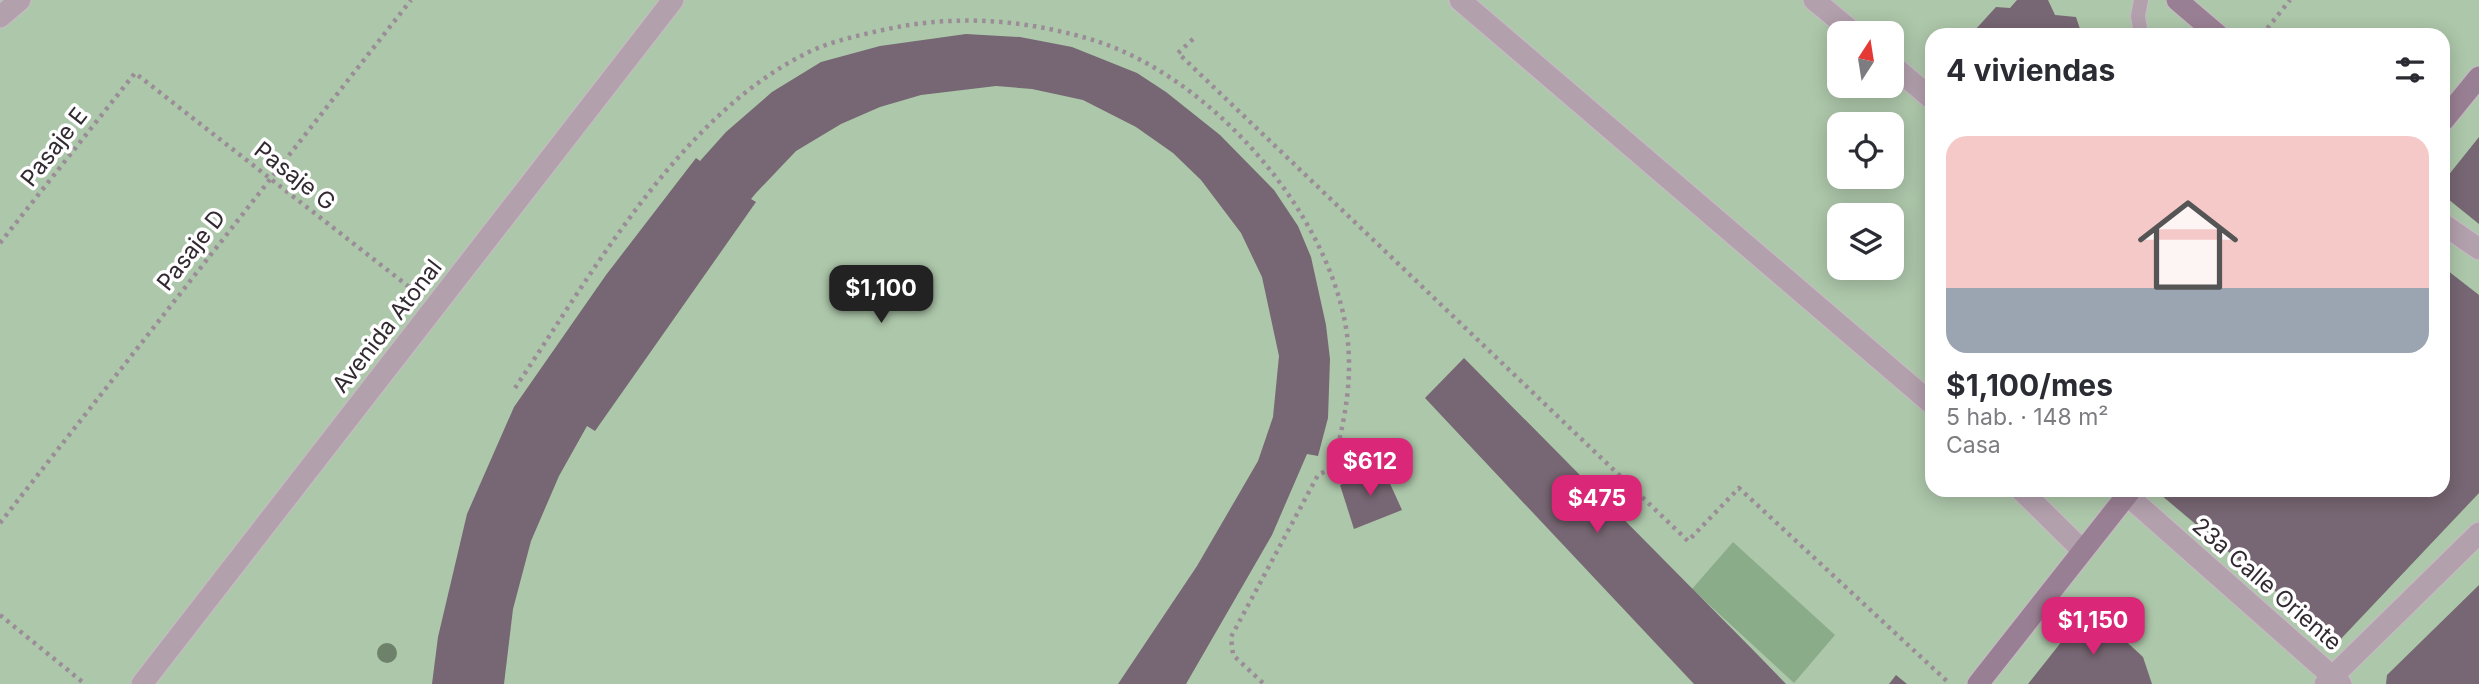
<!DOCTYPE html>
<html lang="es">
<meta charset="utf-8">
<style>
body{margin:0;font-family:Inter,sans-serif;background:#f2f2f3;color:#2b2b33;height:100vh;display:flex;flex-direction:column;font-size:26px;white-space:nowrap}
*{box-sizing:border-box;margin:0}
p{font-size:23px;color:#7c7c81}
.icon{flex:none;width:38px;height:38px;fill:none;stroke:currentColor;stroke-width:2;stroke-linecap:round;stroke-linejoin:round}
.map{position:relative;flex:1;overflow:hidden}
.panel{position:absolute;left:1925px;top:28px;width:525px;height:469px;display:flex;flex-direction:column;background:#fff;border-radius:21px;box-shadow:0 4px 18px #0003}
.panel>*{flex:none}
.needle{width:46px;rotate:12deg}
.controls{position:absolute;left:1827px;top:21px;display:grid;gap:14px}
.controls a{display:grid;place-items:center;width:77px;height:77px;border-radius:14px;background:#fff;box-shadow:0 4px 18px #0003;font-size:35px}
.price{position:absolute;translate:-50% -60px;padding:0 16px;border-radius:14px;background:#db2777;color:#fff;font-size:23px;line-height:46px;filter:drop-shadow(0 2px 4px #0008)}
.price::after{content:'';position:absolute;left:50%;top:42px;width:21px;height:16px;margin-left:-10px;background:inherit;clip-path:polygon(0 0,100% 0,50% 100%)}
.price.current{background:#222;color:#fff}
ul{padding:0;list-style:none}
li{display:grid;align-content:center;gap:14px;height:371px;padding:0 21px}
li span{display:grid;place-items:center;height:217px;border-radius:21px;color:#555}
li>.icon{margin-inline-start:auto}
span .icon{width:126px;height:126px;fill:#fffc;stroke-width:1}
li b{font-size:30px}
h2{display:flex;justify-content:space-between;align-items:center;height:84px;padding:0 21px;font-size:30px}
.map>svg:first-child{display:block}
.green{fill:#adc7aa;fill-rule:evenodd}
.water{fill:#8bac88}
.building{fill:#776673}
.lines{fill:none;stroke-linecap:round;stroke-linejoin:round}
.lane-casing{stroke:#cab9c6;stroke-width:16}
.street-casing{stroke:#cab9c6;stroke-width:23}
.secondary-casing{stroke:#cab9c6;stroke-width:23}
.path{stroke:#9b8d98;stroke-width:4.5;stroke-dasharray:3.5 5;stroke-linecap:butt}
.lane{stroke:#b2a0ad;stroke-width:14}
.street{stroke:#b2a0ad;stroke-width:21}
.secondary{stroke:#997f93;stroke-width:21}
.tree{fill:#6e816b}
.labels{text-anchor:middle;stroke-width:7;stroke-linejoin:round;paint-order:stroke}
.street-label{font-size:23px;fill:#322a30;stroke:#fff}
</style>
<div class="map">
<svg width="2479" height="684" viewBox="0 0 2479 684">
<rect width="100%" height="100%" fill="#f0ddeb"/>
<path class="green" d="M0 0H2479V684H0ZM1839 33H1892V86H1839ZM1932 35H2443V490H1932ZM1839 124H1892V177H1839ZM1839 215H1892V268H1839Z"/>
<path class="water" d="M1733 542 1835 635 1794 683 1692 589Z"/>
<path class="building" d="M2017 0H2048L2055 15 2076 17 2082 35H1976L1975 30 1996 7 2010 8Z
M2110 30 2136 32 2137 35H2105Z
M966 34 1020 37 1072 47 1137 73 1166 92 1220 135 1274 190 1298 226 1311 257 1326 325 1330 359 1328 418 1318 456 1307 454 1272 535 1186 684H1118L1197 566 1258 461 1273 417 1279 356 1262 277 1241 233 1201 180 1173 153 1136 127 1083 100 1032 89 996 86 921 95 880 107 841 124 796 151 756 193 751 199 756 202 595 431 587 426 559 476 531 541 513 609 504 684H432L438 637 467 514 514 407 606 275 696 158 700 161 726 132 772 92 821 62 880 46Z
M2479 137V224L2443 195V182Z
M2443 267 2479 295V493L2337 643 2161 495 2165 490H2443Z
M1464 358 1756 653 1786 684H1694L1425 398Z
M1382 466 1402 510 1354 529 1340 485Z
M2479 585V684H2386L2387 675Z
M2089 607 2143 657 2152 684H2028Z
M1896 675 1907 684H1889Z"/>
<g class="lines">
<g class="lane-casing">
<path id="lane" d="M2141 35 2138 16 2141 0"/>
</g>
<g class="street-casing">
<path id="street" d="M1460 0 1932 404
M1814 0 1854 33
M0 17 20 0
M1892 65 1932 99
M2443 224 2479 249
M2021 490 2083 551
M2127 495 2341 684
M142 684 673 0
M2325 684 2479 533"/>
</g>
<g class="secondary-casing">
<path id="secondary" d="M2177 0 2218 35
M2443 121 2479 77
M1978 684 2131 490"/>
</g>
<path class="path" d="M2262 35 2290 0
M1193 39 1178 53 1688 541 1739 488 1949 683
M0 243 135 73 413 290
M515 388C592 274 678 119 803 55 827 42 856 36 883 30 954 14 1023 19 1093 40 1209 76 1326 208 1346 328 1354 376 1345 421 1332 468L1318 475 1231 637 1233 655 1264 684
M0 523 411 0
M0 615 85 684"/>
<use href="#lane" class="lane"/>
<use href="#street" class="street"/>
<use href="#secondary" class="secondary"/>
</g>
<circle class="tree" cx="387" cy="653" r="10"/>
<g class="labels">
<g class="street-label">
<text transform="translate(54 147) rotate(-52)" y="8">Pasaje E</text>
<text transform="translate(295 176) rotate(38)" y="8">Pasaje G</text>
<text transform="translate(191 250) rotate(-52)" y="8">Pasaje D</text>
<text transform="translate(387 326) rotate(-52)" y="8">Avenida Atonal</text>
<text transform="translate(2267 584) rotate(41)" y="8">23a Calle Oriente</text>
</g>
</g>
</svg>
<div class="controls">
<a><svg class="needle" viewBox="-14 -14 28 28"><path d="M0-13l5 13h-10z" fill="#e53935"/><path d="M0 13l5-13h-10z" fill="#7c7c81"/></svg></a>
<a><svg class="icon" aria-label="locate" viewBox="0 0 24 24"><circle cx="12" cy="12" r="6"/><path d="M12 2v4M12 18v4M2 12h4M18 12h4"/></svg></a>
<a><svg class="icon" aria-label="layers" viewBox="0 0 24 24"><path d="M12 4l9 5-9 5-9-5zM3 14l9 5 9-5"/></svg></a>
</div>
<b class="price current" style="left:881px;top:325px">$1,100</b>
<b class="price" style="left:1370px;top:498px">$612</b>
<b class="price" style="left:1597px;top:535px">$475</b>
<b class="price" style="left:2093px;top:657px">$1,150</b>
<section class="panel">
<h2>4 viviendas<svg class="icon" aria-label="filters" viewBox="0 0 24 24"><path d="M4 7h16M4 17h16"/><circle cx="9" cy="7" r="2"/><circle cx="15" cy="17" r="2"/></svg></h2>
<ul>
<li><span style="background:linear-gradient(#f6c9c9 70%,#9aa5b1 0)"><svg class="icon" aria-label="home" viewBox="0 0 24 24"><path d="M3 11l9-7 9 7M6 9v11h12V9"/></svg></span><div><b>$1,100/mes</b><p>5 hab. · 148 m²</p><p>Casa</p></div></li>
</ul>
</section>
</div>
